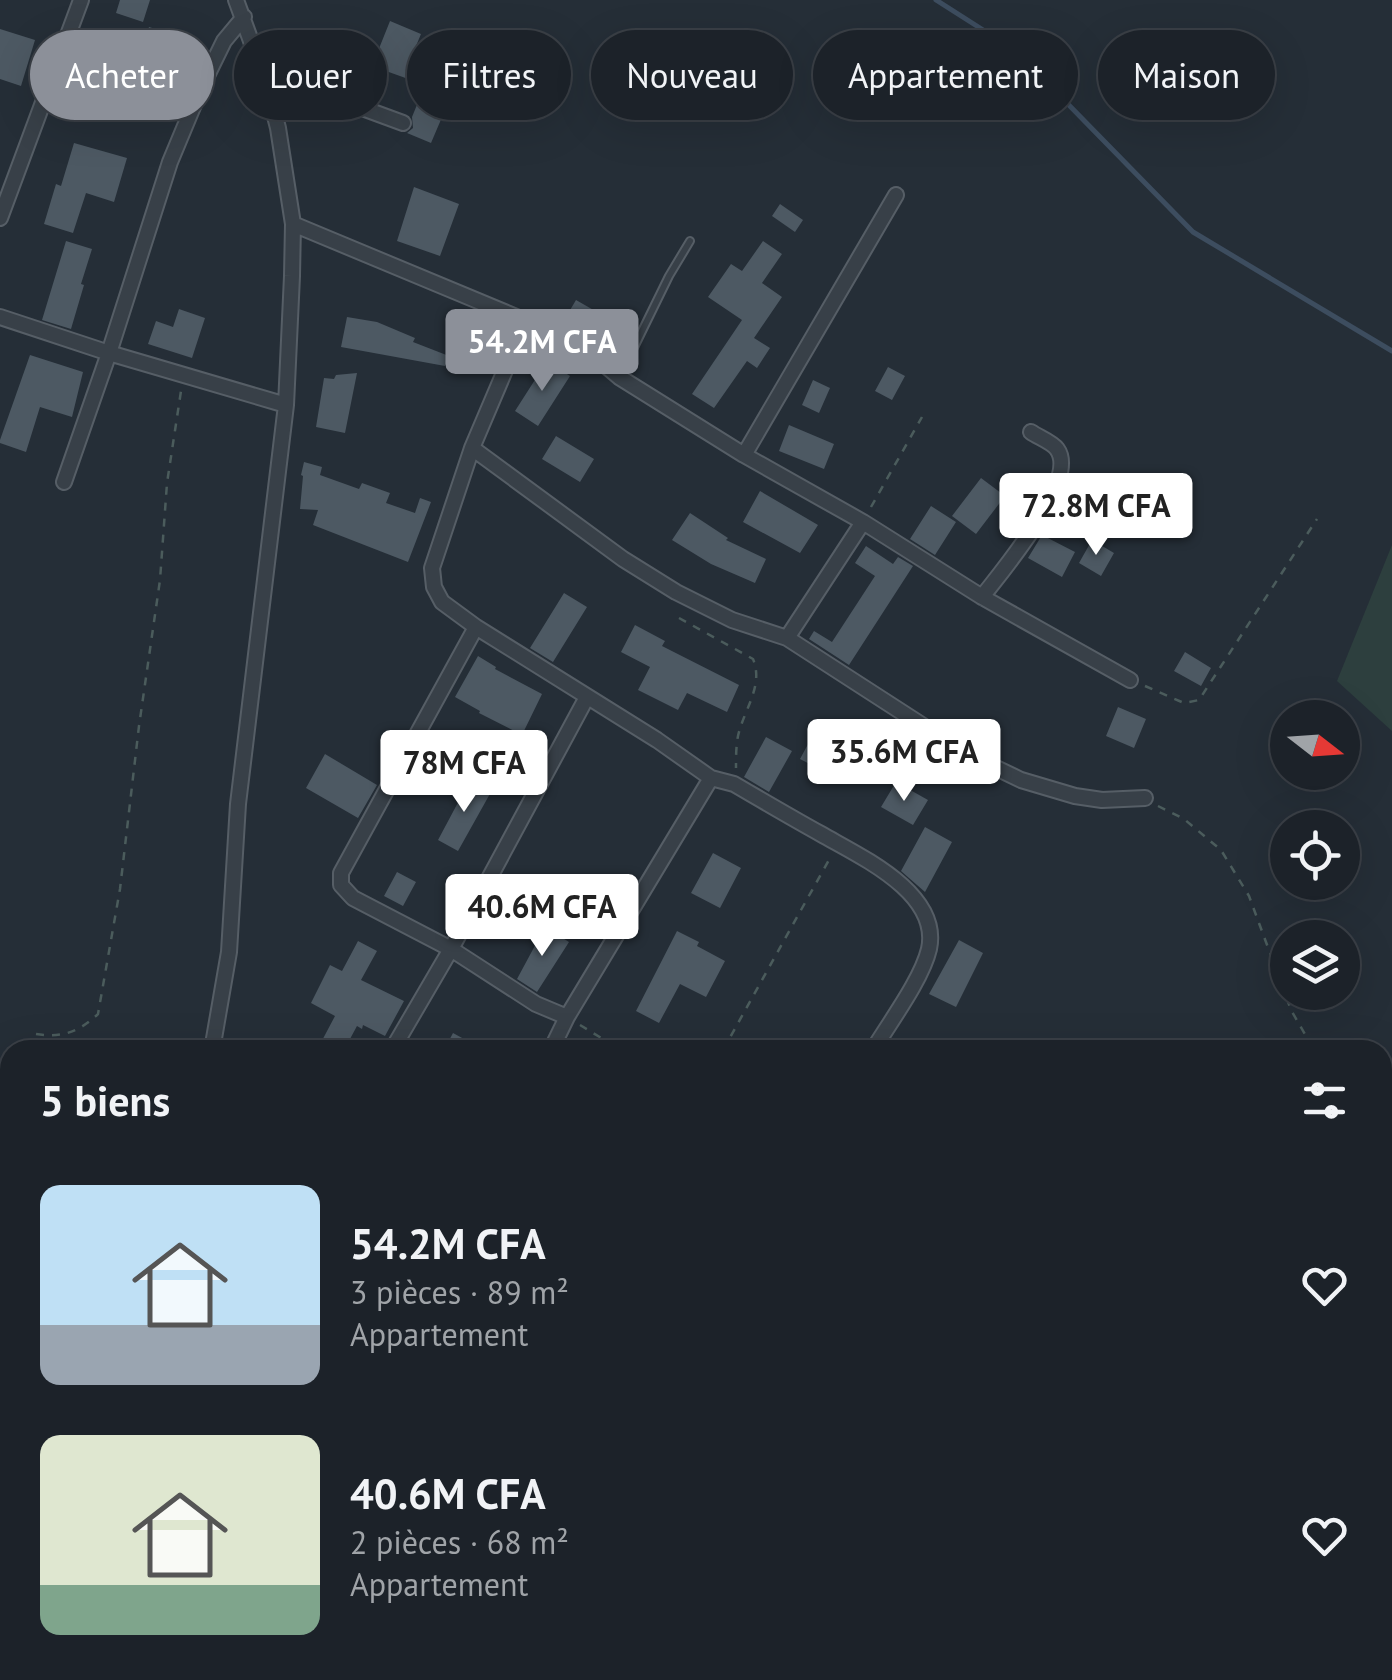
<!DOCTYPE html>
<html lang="fr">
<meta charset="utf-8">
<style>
body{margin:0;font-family:"PT Sans",sans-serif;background:#292f35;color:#f1f3f6;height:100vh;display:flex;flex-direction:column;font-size:38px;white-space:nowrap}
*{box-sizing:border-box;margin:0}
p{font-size:32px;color:#a0a4a8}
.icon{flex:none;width:55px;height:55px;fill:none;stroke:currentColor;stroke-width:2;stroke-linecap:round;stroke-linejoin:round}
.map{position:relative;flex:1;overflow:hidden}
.side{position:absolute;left:0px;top:1040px;width:1392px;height:640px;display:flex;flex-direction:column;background:#1c2229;border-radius:30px 30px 0 0;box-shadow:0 10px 40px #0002,0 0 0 2px #3a3f46}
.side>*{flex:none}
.banner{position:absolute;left:30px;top:30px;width:1332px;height:90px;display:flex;gap:20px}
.needle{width:65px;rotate:107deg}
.tools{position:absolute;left:1270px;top:700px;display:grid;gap:20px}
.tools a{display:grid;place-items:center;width:90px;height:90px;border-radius:50%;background:#1c2229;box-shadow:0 10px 40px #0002,0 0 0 2px #3a3f46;font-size:50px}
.price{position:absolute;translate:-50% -85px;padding:0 22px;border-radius:10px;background:#fff;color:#222;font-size:32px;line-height:65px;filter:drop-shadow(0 2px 5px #0008)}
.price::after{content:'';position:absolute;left:50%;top:60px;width:30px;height:22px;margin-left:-15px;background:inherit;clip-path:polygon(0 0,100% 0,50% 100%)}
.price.current{background:#8c9099;color:#fff}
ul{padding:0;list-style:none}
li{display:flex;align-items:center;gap:30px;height:250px;padding:0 40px}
li span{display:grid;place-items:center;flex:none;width:280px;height:200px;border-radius:20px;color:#555}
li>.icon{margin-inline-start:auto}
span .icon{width:120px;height:120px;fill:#fffc;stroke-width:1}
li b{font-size:42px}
h2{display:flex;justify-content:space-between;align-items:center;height:120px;padding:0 40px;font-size:42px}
.tag{padding:0 35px;border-radius:45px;background:#1c2229;box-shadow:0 10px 40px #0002,0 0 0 2px #3a3f46;font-size:35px;line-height:90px}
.tag.current{background:#8c9099;color:#fff}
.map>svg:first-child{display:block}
.green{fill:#2d3f3e}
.water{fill:#3d4d5f}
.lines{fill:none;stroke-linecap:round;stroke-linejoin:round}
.stream{stroke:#3d4d5f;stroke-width:5}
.building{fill:#4d5963}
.lane-casing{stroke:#565e66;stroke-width:10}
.street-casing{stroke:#565e66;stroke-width:18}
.path{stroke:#4b5c5c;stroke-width:2.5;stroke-dasharray:8 8;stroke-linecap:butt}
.lane{stroke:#384048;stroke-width:6}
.street{stroke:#384048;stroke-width:14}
</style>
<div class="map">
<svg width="1392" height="1680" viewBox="0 0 1392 1680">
<rect width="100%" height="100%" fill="#252e37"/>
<path class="green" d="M1392 545V731L1337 681Z
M1383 1384 1392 1392V1607L1382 1605Z"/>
<path class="water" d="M0 1172 10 1178V1307H0Z"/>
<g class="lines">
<path class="stream" d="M936 0 1016 51 1193 232 1392 351
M1365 1670 1392 1675"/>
</g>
<path class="building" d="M120 0H150L143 22 116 13Z
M390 21 421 34 411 58 460 75 431 143 407 133 413 128 412 117 425 85 372 66Z
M149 27 174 35 160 79 135 71Z
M0 29 35 40 21 86 0 79Z
M303 39 344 56 333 82 292 65Z
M74 143 127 158 114 202 86 193 73 233 44 224 56 184 61 186Z
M414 187 459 204 440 256 397 241Z
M780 204 803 220 795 232 772 216Z
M66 241 92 249 81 284 84 285 71 329 42 320Z
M763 241 782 254 762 283 782 297 754 338 770 348 757 368 747 361 714 408 692 394 742 320 708 297 731 264 742 271Z
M576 300 625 328 613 350 563 322Z
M179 309 205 318 192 358 148 344 156 321 173 327Z
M347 317 377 322 415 338 413 342 449 356 445 366 341 347Z
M30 355 83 372 72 417 40 407 26 452 0 443V440Z
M547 361 570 376 538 426 515 411Z
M888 367 905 376 892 400 875 391Z
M357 373 345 433 316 427 324 378 334 379 336 375Z
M813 380 830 388 819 413 802 405Z
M789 425 834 444 824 469 779 451Z
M556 436 594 459 580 482 542 459Z
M304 462 322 467 320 475 359 489 362 483 390 493 386 503 415 513 420 498 431 502 408 562 313 525 318 510 300 509 303 476 301 475Z
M981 478 1005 496 976 534 952 516Z
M760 491 818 525 800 553 743 522Z
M931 506 956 522 935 555 910 539Z
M690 513 728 538 726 540 766 559 755 583 711 564 672 540Z
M1042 535 1075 552 1062 577 1028 558Z
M1092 540 1114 553 1101 576 1079 563Z
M866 546 893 564 898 557 913 566 849 665 809 639 814 631 832 642 875 576 855 563Z
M564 593 587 607 553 662 530 648Z
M635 625 665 641 662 646 739 685 727 712 687 693 678 710 638 690 650 667 621 652Z
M1185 652 1211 668 1201 686 1174 671Z
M478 656 496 667 495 669 542 694 522 735 479 713 480 711 455 697Z
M1118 707 1146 719 1134 748 1106 736Z
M814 733 841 748 827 773 800 759Z
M766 737 792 751 769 792 744 777Z
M325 754 377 785 358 818 306 788Z
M470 780 491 792 458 851 438 840Z
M896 782 928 800 913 825 881 807Z
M925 827 952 842 925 892 901 871Z
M713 853 741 868 720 908 691 893Z
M397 872 416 882 403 906 384 896Z
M545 927 569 942 537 992 517 979Z
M677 931 699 942 697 946 725 961 706 997 680 984 659 1023 636 1011Z
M959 940 983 953 956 1007 929 994Z
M358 941 377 951 361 980 404 1001 385 1036 363 1025 362 1029 357 1026 344 1050H317L335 1016 311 1003 330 965 342 971Z
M453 1033 484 1050H444Z"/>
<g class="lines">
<g class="lane-casing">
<path id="lane" d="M620 376 669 276 690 241"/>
</g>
<g class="street-casing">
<path id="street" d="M267 85 335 98 403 123
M0 218 81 0
M293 224 526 321 586 349 619 377 744 455 863 522 982 597 1130 680
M0 317 109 353 286 405
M526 321 472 448 432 568 434 587 442 602 476 627 657 740 711 778 734 784C763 801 792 818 821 834 861 857 941 893 929 949 922 979 890 1022 873 1050
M472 448 623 559 676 592 732 620 787 638 965 753 1021 780 1075 796 1102 800 1145 798
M744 455 896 195
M64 482 109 353 170 162 200 90 224 41 244 17
M982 597C1001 572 1080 480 1057 449 1052 442 1038 437 1031 432
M787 638 863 522
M567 1017 536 1004 451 949 587 697
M212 1050 229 952 238 804 286 405 292 276 293 224 278 128 267 85 236 0
M392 1050 451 949 353 898 341 885V873L476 627
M551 1050 567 1017 711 778
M0 1404 10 1393"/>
</g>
<path class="path" d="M871 507 922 417
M679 618 753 659C764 686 744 709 738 736 736 746 736 757 736 768
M1145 686 1184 703 1199 700 1317 519
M1158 806 1184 819 1221 850 1249 896 1291 1010 1314 1050
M580 1025 621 1050
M36 1034C62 1038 79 1032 98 1014L120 889 139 726 160 580 167 483 181 391
M723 1050 830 858
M1382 1176 1392 1196
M643 1670 656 1680"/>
<use href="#lane" class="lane"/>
<use href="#street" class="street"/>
</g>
</svg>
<div class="tools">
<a><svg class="needle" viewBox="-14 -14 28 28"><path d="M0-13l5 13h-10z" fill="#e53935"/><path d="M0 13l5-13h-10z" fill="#a0a4a8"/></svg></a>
<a><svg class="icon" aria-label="locate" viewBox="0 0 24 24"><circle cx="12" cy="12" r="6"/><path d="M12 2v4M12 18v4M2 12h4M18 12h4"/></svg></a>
<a><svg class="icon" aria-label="layers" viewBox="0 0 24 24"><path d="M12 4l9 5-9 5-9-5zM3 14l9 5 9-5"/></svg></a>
</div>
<b class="price current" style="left:542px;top:394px">54.2M CFA</b>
<b class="price" style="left:1096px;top:558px">72.8M CFA</b>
<b class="price" style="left:904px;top:804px">35.6M CFA</b>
<b class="price" style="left:464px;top:815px">78M CFA</b>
<b class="price" style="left:542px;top:959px">40.6M CFA</b>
<div class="banner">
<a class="tag current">Acheter</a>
<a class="tag">Louer</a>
<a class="tag">Filtres</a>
<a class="tag">Nouveau</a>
<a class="tag">Appartement</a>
<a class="tag">Maison</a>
</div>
<section class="side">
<h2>5 biens<svg class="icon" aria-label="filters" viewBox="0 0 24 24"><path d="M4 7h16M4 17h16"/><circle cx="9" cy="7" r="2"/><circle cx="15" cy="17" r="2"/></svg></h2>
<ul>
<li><span style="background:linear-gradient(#bfe0f5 70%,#9aa5b1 0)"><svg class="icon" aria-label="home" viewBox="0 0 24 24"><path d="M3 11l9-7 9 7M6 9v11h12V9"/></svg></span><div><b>54.2M CFA</b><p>3 pièces · 89 m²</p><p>Appartement</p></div><svg class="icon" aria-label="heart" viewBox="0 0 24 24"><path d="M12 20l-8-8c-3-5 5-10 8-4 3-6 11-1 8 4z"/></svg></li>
<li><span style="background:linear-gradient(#dfe7d0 75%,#7fa58c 0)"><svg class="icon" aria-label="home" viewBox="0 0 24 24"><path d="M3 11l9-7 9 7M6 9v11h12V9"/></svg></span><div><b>40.6M CFA</b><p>2 pièces · 68 m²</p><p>Appartement</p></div><svg class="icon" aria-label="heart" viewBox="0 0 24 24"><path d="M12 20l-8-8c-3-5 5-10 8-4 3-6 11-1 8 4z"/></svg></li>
</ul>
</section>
</div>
